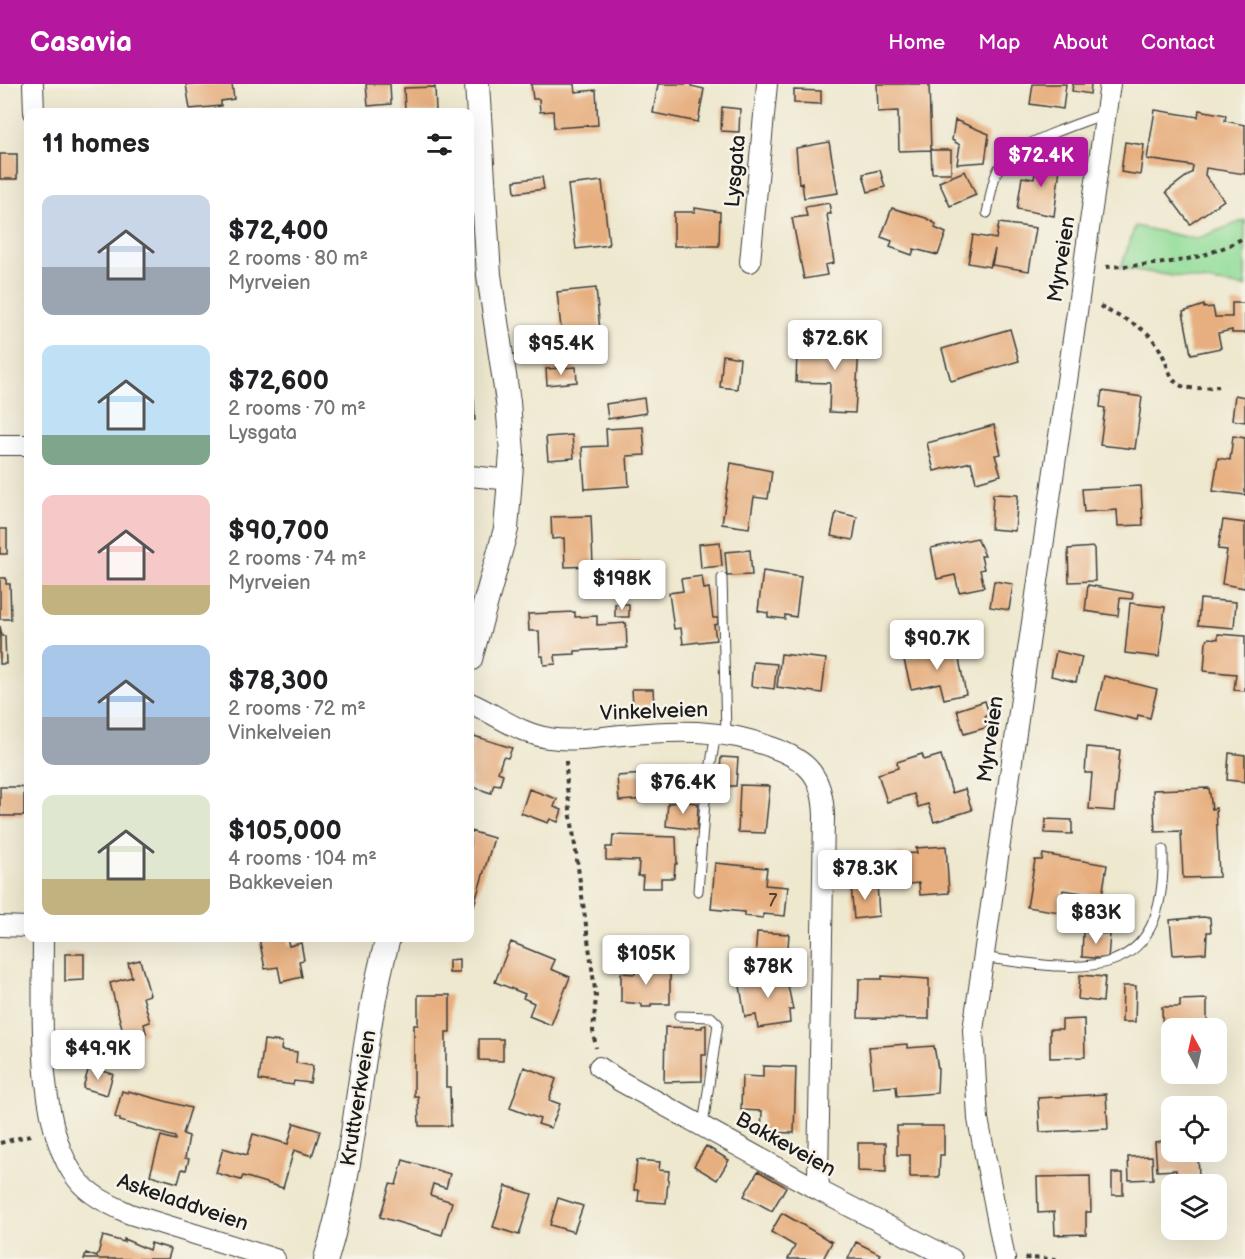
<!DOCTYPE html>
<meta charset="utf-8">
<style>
body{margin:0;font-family:"Balsamiq Sans",sans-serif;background:#f6f6f6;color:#202124;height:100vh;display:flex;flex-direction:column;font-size:22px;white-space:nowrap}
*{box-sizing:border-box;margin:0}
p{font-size:20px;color:#757577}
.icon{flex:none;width:33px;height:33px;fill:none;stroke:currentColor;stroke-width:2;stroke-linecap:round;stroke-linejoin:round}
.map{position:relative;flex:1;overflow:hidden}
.panel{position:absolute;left:24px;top:24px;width:450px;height:834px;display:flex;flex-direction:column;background:#fff;border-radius:12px;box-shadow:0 6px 24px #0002}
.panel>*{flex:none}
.needle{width:39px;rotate:352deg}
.tools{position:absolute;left:1161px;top:934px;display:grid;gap:12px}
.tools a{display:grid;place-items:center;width:66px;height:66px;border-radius:12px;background:#fff;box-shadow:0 6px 24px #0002;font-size:30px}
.price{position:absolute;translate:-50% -51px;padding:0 14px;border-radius:6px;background:#fff;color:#222;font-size:20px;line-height:39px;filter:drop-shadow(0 2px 3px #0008)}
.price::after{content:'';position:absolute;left:50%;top:36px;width:18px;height:14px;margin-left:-9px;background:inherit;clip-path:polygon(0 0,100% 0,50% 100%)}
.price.current{background:#b5179e;color:#fff}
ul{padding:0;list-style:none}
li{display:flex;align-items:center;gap:18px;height:150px;padding:0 18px}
li span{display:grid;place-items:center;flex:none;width:168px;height:120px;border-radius:12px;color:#555}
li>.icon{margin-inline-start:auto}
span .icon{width:72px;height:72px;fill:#fffc;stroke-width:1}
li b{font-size:26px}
h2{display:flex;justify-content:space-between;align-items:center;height:72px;padding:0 18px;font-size:26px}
header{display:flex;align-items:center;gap:36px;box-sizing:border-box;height:84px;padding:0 30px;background:#b5179e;color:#fff}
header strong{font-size:28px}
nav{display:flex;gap:33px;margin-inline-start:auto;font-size:21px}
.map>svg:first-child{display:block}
.green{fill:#92dd99;stroke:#577c5a;stroke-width:1.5}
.building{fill:#e7af7f}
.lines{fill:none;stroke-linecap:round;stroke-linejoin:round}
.service-casing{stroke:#3c3b37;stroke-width:11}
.minor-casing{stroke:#3c3b37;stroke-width:22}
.tertiary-casing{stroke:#3c3b37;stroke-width:26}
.path{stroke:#3c3b37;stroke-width:4;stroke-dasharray:4.5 4.5;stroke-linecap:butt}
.service{stroke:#fff;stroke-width:9}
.minor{stroke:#fff;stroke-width:20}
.tertiary{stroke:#fff;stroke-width:24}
.labels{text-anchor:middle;stroke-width:5;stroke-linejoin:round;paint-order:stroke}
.number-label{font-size:18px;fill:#4f4135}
.street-label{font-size:21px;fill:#1c1c1c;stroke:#f7f3e8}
</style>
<header>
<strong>Casavia</strong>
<nav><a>Home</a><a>Map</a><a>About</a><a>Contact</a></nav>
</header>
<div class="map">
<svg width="1245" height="1175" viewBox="0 0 1245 1175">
<rect width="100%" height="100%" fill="#f7f3e8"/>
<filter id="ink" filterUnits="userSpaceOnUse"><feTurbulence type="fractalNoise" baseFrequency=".0167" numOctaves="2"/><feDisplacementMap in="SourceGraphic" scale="12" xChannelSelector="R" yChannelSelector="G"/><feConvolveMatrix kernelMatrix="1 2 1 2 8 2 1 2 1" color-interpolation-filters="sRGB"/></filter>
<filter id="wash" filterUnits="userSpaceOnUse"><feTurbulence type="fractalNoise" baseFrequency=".008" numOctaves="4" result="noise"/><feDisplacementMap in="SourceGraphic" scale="24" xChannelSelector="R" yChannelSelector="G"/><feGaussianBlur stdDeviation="1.35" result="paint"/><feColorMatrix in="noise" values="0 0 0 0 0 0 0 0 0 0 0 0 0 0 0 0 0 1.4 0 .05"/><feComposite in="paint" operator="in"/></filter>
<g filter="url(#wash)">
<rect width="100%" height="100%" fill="#eee8cf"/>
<path class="green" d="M1245 136V203L1121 184 1135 142 1196 155Z"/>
<g id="blocks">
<path class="building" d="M186 0H232L234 15 221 17V22L190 25Z
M366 0H390L391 20 368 22Z
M531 0H574L575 8 596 6 598 41 554 44 553 27 540 28 539 15H533Z
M658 0H691V2L704 5 698 38 653 29Z
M877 0H929L931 66 899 67 898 27 878 28Z
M1033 0H1066L1063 25 1030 20Z
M1073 0H1091L1090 10 1072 7Z
M435 3 436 28H405L404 4Z
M794 6 821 7V20L794 19Z
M722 23 740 25 739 48 721 47Z
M1155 26 1198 33 1199 26 1226 31 1225 37 1245 41V90L1206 84 1205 91 1224 116 1190 140 1166 108 1192 88 1193 82 1147 75Z
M955 36 989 50 985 78 957 80 960 61 952 56Z
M829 58 838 109 804 114 802 99 799 100 796 64Z
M1125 58 1144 61 1140 91 1121 88Z
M931 66H951V89H932Z
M0 70H17V95H0Z
M1038 73 1061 76 1054 132 1017 125 1022 93 1034 95Z
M880 86 885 103 868 108 863 90Z
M965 87 976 111 950 122 939 98Z
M542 93 544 105 515 109 514 97Z
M602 97 609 161 576 165 568 101Z
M829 119 831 130H827L834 179 825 181 827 191 804 195 792 134 807 132 805 123Z
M695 124 720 128 719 162H674V128H695Z
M892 124 926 134 936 140 935 144 946 149 938 171 914 165 912 171 890 163 892 157 881 153Z
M999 139 1036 144 1029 187 992 181 995 165 990 183 968 179 973 151 996 155Z
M596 204 601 258 563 262 557 208Z
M1232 219H1245V249H1232V246L1218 249 1221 264 1191 270 1183 228 1204 221V224L1213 223 1215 233H1232Z
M1010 245 1019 277 951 297 942 265Z
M834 248H860L855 329 829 328 830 299 796 298 797 269 833 270Z
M723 271 740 274 737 305 720 303Z
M576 283 577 298 547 301 546 285Z
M1102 307 1142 313 1135 365 1100 361 1105 324 1100 323Z
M1235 311 1245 313V338L1232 336Z
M644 314 646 329 608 335 606 320Z
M474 315 475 336H470V316Z
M994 341 1001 370 995 371 1001 391 976 398 971 378 934 387 927 359Z
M643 343 645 371 627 372 629 402 585 405 582 363 607 362 606 345Z
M572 351 574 374 548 376 546 353Z
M1233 352 1245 354V411L1213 407 1218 374 1230 376Z
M731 379 772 387 768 415 754 413 749 444 722 440Z
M1141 402 1143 441 1118 442 1117 426 1084 428 1082 405Z
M993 410 1018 411 1015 447 991 445Z
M836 428 857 433 853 456 831 452Z
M591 432 593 482 565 483 564 454 552 455 551 433Z
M1223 436 1245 439V504L1222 500 1227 466 1218 465Z
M0 445H7V470H0Z
M977 454 985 472H981L984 485 980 486 984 503 959 508 955 491 937 495 931 464Z
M720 458 722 482 701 484 699 460Z
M1094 463 1095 497 1069 498 1068 465Z
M750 466 752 491 727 492 725 468Z
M641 478 642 500 616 502 615 479Z
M763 487 801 493 796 533 785 531V535L768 533V529L758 527Z
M702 492 704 505 709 504 713 534H718V540L714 541 716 556 683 560 681 544 674 545 669 509 683 507 681 495Z
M0 494H6V500H10L11 535H0Z
M994 497 1013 500 1009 526 990 523Z
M1088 501 1133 509 1132 515 1120 514 1118 532 1085 527Z
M1200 515 1236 518 1234 544 1198 541Z
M1130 519 1165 523 1159 573 1125 569Z
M615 520H629V533H615Z
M575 528V533L597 532V541L626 539 627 564 575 567V570L555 571 556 580 544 581 543 572H540L539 547H529L528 530Z
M0 542 2 552H5L6 580H0Z
M1218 550 1245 552V607L1234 606 1236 590 1204 587 1206 558 1209 554 1218 555Z
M949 561 950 566 957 565 966 610 944 615 940 599 911 605 904 576 927 571 926 566Z
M1056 567 1082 573 1076 598 1051 592Z
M781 570 826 575 822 609 777 603Z
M753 578 777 580 774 605 751 602Z
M1104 592 1157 605 1150 634 1138 631 1137 636 1096 626Z
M632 605H653L654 621 633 622Z
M985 617 989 630 985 632 988 643 964 650 957 626Z
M474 652 512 664 508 674 503 673 498 688 503 690 500 701 494 700 491 709 470 702V667Z
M1087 663 1120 666 1114 727 1089 725 1092 689H1085Z
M1229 669 1245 671V698L1227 696Z
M922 670 924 676 941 671 952 709 965 705 972 726 934 738 928 720 918 723 914 710 887 718 878 690 898 684 897 678Z
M721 673 738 674 736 702H719Z
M645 690 650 692 651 699H646L647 715 619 717 617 692Z
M740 701 770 702 765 749 738 748Z
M0 703H24V732H0Z
M1209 704 1212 725 1216 724 1219 793 1183 794 1181 747 1155 748 1153 706Z
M529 705 557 715 554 723 562 726 558 738 550 735 548 739 521 729Z
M683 718 698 719 697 746 666 742 668 719Z
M1046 735 1072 736V750L1045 749Z
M470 747 494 754 474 821 470 820Z
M613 751 676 753 677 780H675L674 794H661V804H642L643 792H638L639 777 606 776V763H612Z
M946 762 949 809 920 811 919 799 886 802 885 793H877L876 775H884V771L917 769 916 764Z
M1043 770 1107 781 1102 812 1063 806 1059 828 1027 823 1035 776H1042Z
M858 775 860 790 835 793 834 778Z
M715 779 767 784 765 801 788 803 785 832 763 830V834L744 832V828L711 825Z
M877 799 879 832 854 835 851 801Z
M1203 833 1210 834 1211 848H1207L1206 869 1173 871 1170 836Z
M757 848 789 850 787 876 755 874Z
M1083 848 1110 850 1108 875 1082 873Z
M259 854H287L289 862 301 859 304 876 299 877 302 893 281 898 278 883 265 885Z
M511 858 555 876 551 885 570 893 551 941 529 932 534 919 523 914 525 910 495 898Z
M65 870H84V896L65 897Z
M459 875V889H449V876Z
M140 876 150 911 143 913 150 938 144 940 146 949 125 955 110 899 132 893 128 879Z
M635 878H658V888H670V920H651V923H642V920L621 918V889L635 890Z
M785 887 793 926H789L790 939 758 944 756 931 745 933 740 902 753 900 752 892Z
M1080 891 1105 893 1103 918 1078 915Z
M882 892 929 895V935L858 934 859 895H882Z
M1123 902H1136L1135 938H1122Z
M418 911H450V948H446V1003H450L451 1042H419L418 1012H414V941H418Z
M1207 915V945H1172V963H1163L1162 923H1180V916Z
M1084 935 1085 973 1050 974V945H1062V936Z
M706 941V971H702V997L664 998 665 943 702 944V942Z
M479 955H503V977L479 976Z
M264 956 282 958 281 966 297 968 296 979 313 982 310 999 294 997 293 1001 259 996Z
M907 960V964L934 962 938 985 937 1009 897 1012 896 1002 873 1004 869 963Z
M763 982 796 983 794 1049 761 1048 762 1027 741 1026 742 992 763 993Z
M89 983 113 990 107 1011 83 1004Z
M524 983 556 995 549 1016 560 1020 551 1044 538 1040 540 1035 510 1024Z
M122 1007 128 1009V1007L191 1024 183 1050 189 1052 185 1074 189 1075 186 1086 182 1085 178 1099 150 1091 161 1052 175 1056V1053L120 1037V1035L115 1033Z
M1106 1010 1108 1045 1040 1048 1038 1014Z
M294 1039 320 1047 312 1072 294 1066 283 1104 243 1092 241 1096 216 1089 223 1064 247 1071 253 1050 288 1060Z
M897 1042H944V1071H940L939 1093H910V1071H897Z
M1163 1054 1172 1056V1068H1198L1199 1094 1176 1096V1086L1157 1087 1155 1058 1163 1057Z
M858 1059H886V1088L858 1087Z
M706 1062 729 1076 717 1096 694 1082Z
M1152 1072 1153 1095 1129 1096 1128 1073Z
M403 1076 450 1090 446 1104 433 1100 430 1111 452 1118 442 1151 380 1133 390 1100 396 1101Z
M637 1076 660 1078 659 1086 669 1087 666 1119 638 1117 639 1106H634Z
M758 1087 786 1103 772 1127 744 1112Z
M1112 1089H1123V1111H1112Z
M1090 1092 1091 1128H1086V1150L1055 1151 1054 1128 1038 1129 1037 1093Z
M506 1102 532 1110 519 1151 493 1143Z
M558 1114 583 1122 574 1148 550 1141Z
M782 1129 832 1158 823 1175H788L795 1162 771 1148Z
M103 1152 124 1158V1155L149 1166 151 1159 171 1165 168 1175H84L86 1169 97 1173Z
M856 1158 880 1170 878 1175H848Z"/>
</g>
</g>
<g filter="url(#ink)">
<use href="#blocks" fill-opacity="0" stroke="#3c3b37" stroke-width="1.5"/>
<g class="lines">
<g class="service-casing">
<path id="service" d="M987 129C991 112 992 90 1004 77 1020 59 1082 38 1105 30
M722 494 726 649
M698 807 705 717 716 648
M982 873C1085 888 1167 903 1163 766
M679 932 711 933 718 940 703 1041"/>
</g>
<g class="minor-casing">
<path id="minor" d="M33 0 34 28
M750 178 767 0
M0 361H28
M470 392 511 396
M470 619C496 630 520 650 549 654 573 658 598 653 622 651 674 646 721 644 771 663 808 676 823 692 824 732L818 1093 820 1107
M0 842 28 843
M43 854C43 919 35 1042 77 1095 90 1112 111 1121 130 1130L275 1175
M599 983 620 997 820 1107 952 1175
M1005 1175 978 1035 973 946 1110 0"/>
</g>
<g class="tertiary-casing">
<path id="tertiary" d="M470 575 506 445 512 369 508 318 489 191 477 0
M326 1175C358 1070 359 959 388 854"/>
</g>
<path class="path" d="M1106 183C1159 180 1197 180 1245 153
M1100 222C1115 232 1135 238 1148 250 1181 283 1154 313 1219 302
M566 677 567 704 596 913 593 947 596 964
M0 1059 34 1050
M1025 1174 1060 1175"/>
<use href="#service" class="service"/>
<use href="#minor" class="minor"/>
<use href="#tertiary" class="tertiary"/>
</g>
</g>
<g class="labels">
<g class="number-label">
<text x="773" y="822">7</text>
</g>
<g class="street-label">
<text transform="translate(735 87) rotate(-85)" y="7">Lysgata</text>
<text transform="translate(1061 175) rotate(-81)" y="7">Myrveien</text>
<text transform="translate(654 627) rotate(-2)" y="7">Vinkelveien</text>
<text transform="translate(990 655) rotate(-82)" y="7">Myrveien</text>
<text transform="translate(358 1014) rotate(-81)" y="7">Kruttverkveien</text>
<text transform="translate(786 1060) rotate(29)" y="7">Bakkeveien</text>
<text transform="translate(183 1118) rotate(19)" y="7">Askeladdveien</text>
</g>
</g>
</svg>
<div class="tools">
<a><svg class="needle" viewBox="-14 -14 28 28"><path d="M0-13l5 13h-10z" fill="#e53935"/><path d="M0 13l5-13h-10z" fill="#757577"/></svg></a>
<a><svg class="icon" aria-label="locate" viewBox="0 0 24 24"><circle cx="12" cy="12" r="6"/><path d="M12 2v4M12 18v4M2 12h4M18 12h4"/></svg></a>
<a><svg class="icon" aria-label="layers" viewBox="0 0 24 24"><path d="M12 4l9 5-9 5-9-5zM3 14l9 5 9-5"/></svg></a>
</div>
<b class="price current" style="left:1041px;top:104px">$72.4K</b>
<b class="price" style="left:835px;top:287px">$72.6K</b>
<b class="price" style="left:561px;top:292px">$95.4K</b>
<b class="price" style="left:622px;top:527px">$198K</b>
<b class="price" style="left:937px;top:587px">$90.7K</b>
<b class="price" style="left:683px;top:731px">$76.4K</b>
<b class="price" style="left:865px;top:817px">$78.3K</b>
<b class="price" style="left:1096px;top:861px">$83K</b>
<b class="price" style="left:646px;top:902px">$105K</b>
<b class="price" style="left:768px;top:915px">$78K</b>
<b class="price" style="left:98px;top:997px">$49.9K</b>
<section class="panel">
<h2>11 homes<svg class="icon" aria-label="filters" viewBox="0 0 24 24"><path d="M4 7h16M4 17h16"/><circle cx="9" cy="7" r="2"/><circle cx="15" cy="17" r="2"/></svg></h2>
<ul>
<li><span style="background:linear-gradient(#c9d6e8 60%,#9aa5b1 0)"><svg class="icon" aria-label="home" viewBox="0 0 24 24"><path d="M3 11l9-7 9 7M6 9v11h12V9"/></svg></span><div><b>$72,400</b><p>2 rooms · 80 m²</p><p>Myrveien</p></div></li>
<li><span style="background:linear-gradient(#bfe0f5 75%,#7fa58c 0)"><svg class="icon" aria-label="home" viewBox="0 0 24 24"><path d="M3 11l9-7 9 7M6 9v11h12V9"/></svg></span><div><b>$72,600</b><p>2 rooms · 70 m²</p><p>Lysgata</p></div></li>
<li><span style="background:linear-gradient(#f6c9c9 75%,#c2b280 0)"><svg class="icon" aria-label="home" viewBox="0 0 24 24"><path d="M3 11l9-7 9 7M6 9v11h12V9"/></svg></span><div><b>$90,700</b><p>2 rooms · 74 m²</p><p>Myrveien</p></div></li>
<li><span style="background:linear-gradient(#a9c7e8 60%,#9aa5b1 0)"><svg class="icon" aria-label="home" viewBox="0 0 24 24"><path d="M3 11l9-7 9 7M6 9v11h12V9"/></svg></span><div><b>$78,300</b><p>2 rooms · 72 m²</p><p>Vinkelveien</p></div></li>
<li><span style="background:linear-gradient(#dfe7d0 70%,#c2b280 0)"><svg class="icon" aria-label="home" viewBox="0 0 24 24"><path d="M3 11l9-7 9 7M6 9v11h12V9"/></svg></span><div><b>$105,000</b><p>4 rooms · 104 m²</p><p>Bakkeveien</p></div></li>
</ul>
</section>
</div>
